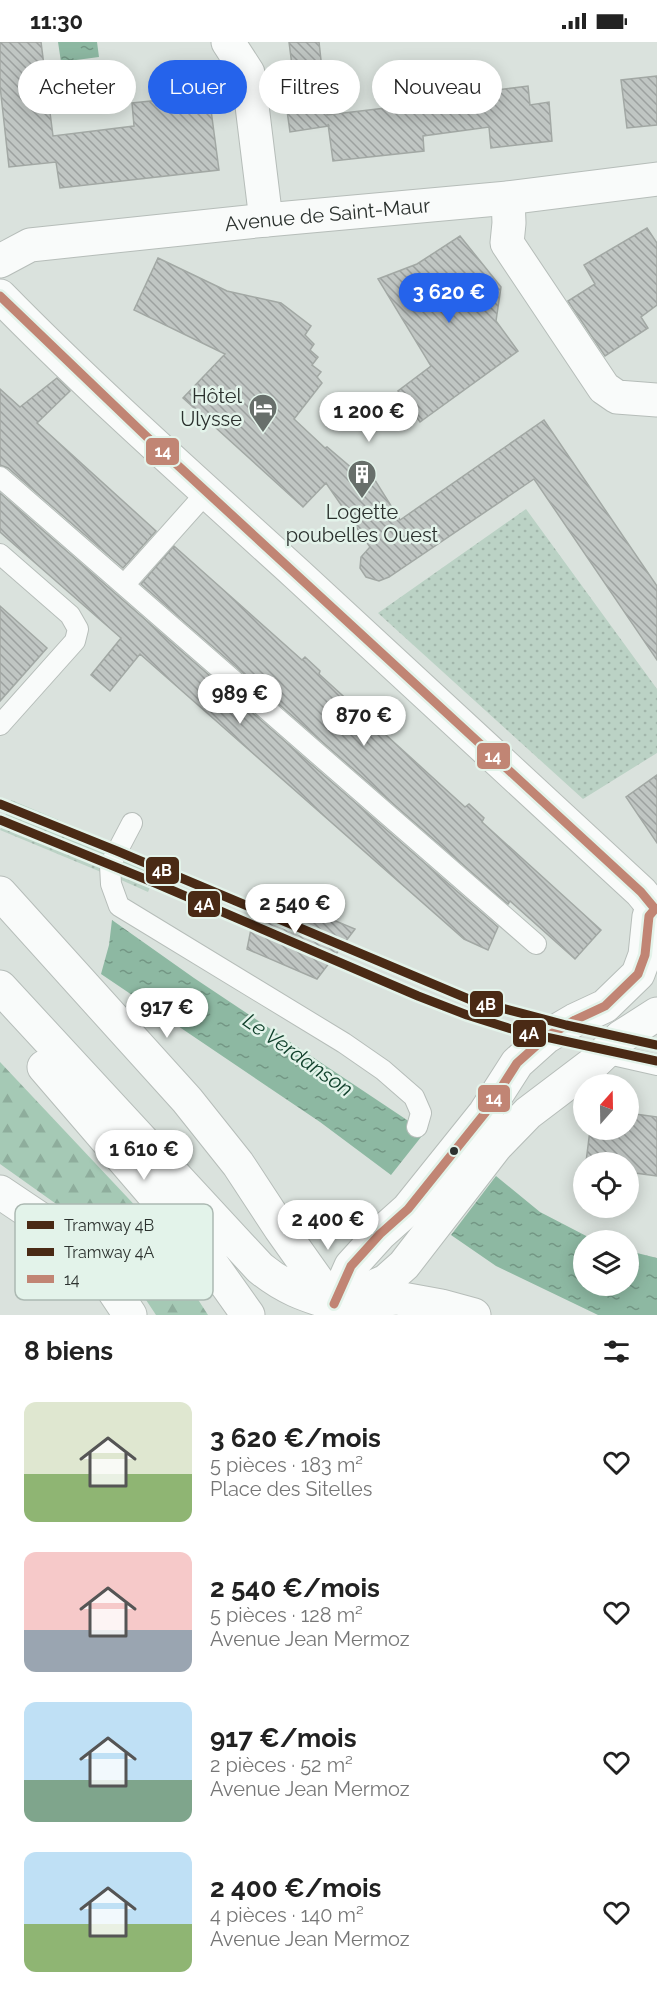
<!DOCTYPE html>
<html lang="fr">
<meta charset="utf-8">
<style>
body{margin:0;font-family:Raleway,sans-serif;background:#f6f6f6;color:#222;height:100vh;display:flex;flex-direction:column;font-size:22px;white-space:nowrap}
*{box-sizing:border-box;margin:0}
p{font-size:20px;color:#767676}
.icon{flex:none;width:33px;height:33px;fill:none;stroke:currentColor;stroke-width:2;stroke-linecap:round;stroke-linejoin:round}
.map{position:relative;height:1273px;overflow:hidden}
.panel{display:flex;flex-direction:column;background:#fff;flex:1}
.panel>*{flex:none}
.guide{position:absolute;left:18px;top:18px;width:621px;height:54px;display:flex;gap:12px}
.needle{width:39px;rotate:20deg}
.buttons{position:absolute;left:573px;top:1032px;display:grid;gap:12px}
.buttons a{display:grid;place-items:center;width:66px;height:66px;border-radius:50%;background:#fff;box-shadow:0 3px 15px #0003;font-size:30px}
.price{position:absolute;translate:-50% -51px;padding:0 14px;border-radius:21px;background:#fff;color:#222;font-size:20px;line-height:39px;filter:drop-shadow(0 2px 3px #0008)}
.price::after{content:'';position:absolute;left:50%;top:36px;width:18px;height:14px;margin-left:-9px;background:inherit;clip-path:polygon(0 0,100% 0,50% 100%)}
.price.active{background:#2563eb;color:#fff}
ul{padding:0;list-style:none}
li{display:flex;align-items:center;gap:18px;height:150px;padding:0 24px}
li span{display:grid;place-items:center;flex:none;width:168px;height:120px;border-radius:12px;color:#555}
li>.icon{margin-inline-start:auto}
span .icon{width:72px;height:72px;fill:#fffc;stroke-width:1}
li b{font-size:26px}
h2{display:flex;justify-content:space-between;align-items:center;height:72px;padding:0 24px;font-size:26px}
.tag{padding:0 21px;border-radius:27px;background:#fff;box-shadow:0 3px 15px #0003;font-size:21px;line-height:54px}
.tag.active{background:#2563eb;color:#fff}
.status{display:flex;justify-content:space-between;align-items:center;height:42px;padding:0 30px;background:#fff;direction:ltr}
.status svg{height:16px;fill:currentColor}
.map>svg:first-child{display:block}
.green{fill:url(#green-dots)}
.forest{fill:url(#forest-firs)}
.water{fill:url(#water-ripples)}
.building{fill:url(#building-back-hatch);stroke:#a2a8a4;stroke-width:1.5}
.lines{fill:none;stroke-linecap:round;stroke-linejoin:round}
.service-casing{stroke:#b6bdb9;stroke-width:22}
.minor-casing{stroke:#b6bdb9;stroke-width:35}
.secondary-casing{stroke:#b6bdb9;stroke-width:35}
.service{stroke:#f9fbfa;stroke-width:20}
.minor{stroke:#f9fbfa;stroke-width:33}
.secondary{stroke:#f9fbfa;stroke-width:33}
.bus-1-casing{stroke:#e3f3ea;stroke-width:14}
.bus-1{stroke:#c18574;stroke-width:9}
.tram-1-casing{stroke:#e3f3ea;stroke-width:14}
.tram-2-casing{stroke:#e3f3ea;stroke-width:14}
.tram-1{stroke:#4a2a15;stroke-width:9}
.tram-2{stroke:#4a2a15;stroke-width:9}
.bus-dot{fill:#2b312e;stroke:#e3f3ea;stroke-width:2}
.labels{text-anchor:middle;stroke-width:5;stroke-linejoin:round;paint-order:stroke}
.street-label{font-size:20px;fill:#2b312e;stroke:#e3f3ea}
.poi-label{font-size:20px;fill:#2b312e;stroke:#e3f3ea;text-anchor:end}
.water-label{font-size:21px;font-style:italic;fill:#11412c;stroke:#e3f3ea}
.key{fill:#e3f3ea;stroke:#acb9b2;stroke-width:1.5}
.key-label{font-size:16px;fill:#2b312e}
.line-badge{stroke:#e3f3ea;stroke-width:2}
.badge-label{font-size:16px;text-anchor:middle;font-weight:bold;fill:#fff}
</style>
<div class="status"><b>11:30</b><svg viewBox="0 0 49 12"><path d="M0 12V9h3v3zM5 12V6h3v6zM10 12V3h3v9zM15 12V0h3v12zM26 1h20v11H26zM47 4h2v5h-2z"/></svg></div>
<div class="map">
<svg width="657" height="1273" viewBox="0 0 657 1273">
<defs>
<pattern id="green-dots" width="8" height="8" patternUnits="userSpaceOnUse" patternTransform="scale(1.5)"><rect width="8" height="8" fill="#bbd2c5"/><path d="M2 2h.1M6 6h.1" fill="none" stroke="#a1b5aa" stroke-width="1.8" stroke-linecap="round"/></pattern>
<pattern id="forest-firs" width="22" height="20" patternUnits="userSpaceOnUse" patternTransform="scale(1.5)"><rect width="22" height="20" fill="#a5c9b5"/><path d="M5 1l3.5 6h-7zM16 11l3.5 6h-7z" fill="#8ead9c"/></pattern>
<pattern id="water-ripples" width="26" height="14" patternUnits="userSpaceOnUse" patternTransform="scale(1.5)"><rect width="26" height="14" fill="#8db8a2"/><path d="M2 4q2-2 4 0t4 0M15 11q2-2 4 0t4 0" fill="none" stroke="#739684"/></pattern>
<pattern id="building-back-hatch" width="6" height="6" patternUnits="userSpaceOnUse" patternTransform="scale(1.5)"><rect width="6" height="6" fill="#c0c6c3"/><path d="M-1 5l2 2M0 0l6 6M5-1l2 2" fill="none" stroke="#9ca19f"/></pattern>
</defs>
<rect width="100%" height="100%" fill="#dae2dd"/>
<path class="green" d="M526 467 657 647V711L583 757 378 571Z
M11 758 109 799 99 824 101 830 0 788Z
M130 808 161 820 148 850 119 837 122 817Z"/>
<path class="forest" d="M0 1020 143 1172 208 1273H156L113 1208 83 1181 0 1122Z"/>
<path class="water" d="M58 0H97L99 15 61 20Z
M112 878 194 936 425 1090 391 1133 320 1080 101 932 109 903Z
M496 1134 540 1170 594 1198H584V1244H628L629 1209 657 1216V1273H598L496 1224 451 1193Z"/>
<path class="building" d="M0 0H41L53 94 134 84 132 61 209 53 219 128 60 146 56 120 9 125 0 44Z
M289 0H319L327 73 419 62 418 47 465 39 467 52 528 44 530 63 549 60 552 99 491 106 489 85 423 94 424 109 333 119 328 82 329 84 290 90 283 40 294 39Z
M657 34V83L627 86 621 38Z
M647 186 657 201V263L641 275 648 286 605 314 568 259 595 242 584 223Z
M460 194 501 245 496 279 518 309 420 380 398 349 431 324 378 237 417 222Z
M158 216 227 249 281 261 311 284 305 293 314 302 310 308 318 315 312 323 321 330 317 335 322 341 294 377 325 406 327 405 367 439 373 435 400 478 544 378 657 544V618L534 437 389 535 379 539 366 535 360 526 361 515 370 505 326 441 303 465 183 356 225 312 134 268Z
M57 336 70 349 37 381 156 489 123 526 8 426 0 423V347L20 365Z
M0 451 498 885 488 908 464 897 140 612 110 649 91 633 121 596 0 490Z
M174 504 302 618 305 615 320 629 319 632 465 765 469 762 484 776 482 780 601 888 575 917 510 859 508 862 141 542Z
M0 564 47 606 0 659Z
M657 733V801L626 755Z
M259 847 355 887 317 937 247 907Z
M628 1071 657 1075V1134L628 1130V1120H586L590 1088H628Z"/>
<g class="lines">
<g class="service-casing">
<path id="service" d="M0 435 536 902
M0 512 70 573 78 587 75 599 0 683
M124 543 206 451
M132 781 110 823 111 842 119 864 344 1001 383 1028 414 1055 421 1071 417 1085
M604 1011 657 1023"/>
</g>
<g class="minor-casing">
<g id="minor">
<path d="M228 0 248 31 266 178"/>
<path d="M508 156 509 181 507 201 604 346 617 355 657 358"/>
<path id="s1" d="M0 219 30 203 266 178 508 156 657 137"/>
<path d="M0 254C95 351 197 441 298 533 413 638 527 744 641 850L655 867H657"/>
<path d="M0 1150 61 1191 106 1237 130 1273"/>
<path d="M357 1260 397 1256 441 1264 474 1273"/>
<path d="M334 1262 351 1224 380 1192 408 1167 485 1071 517 1021 546 995 575 978 605 964 638 932 645 913 649 874 655 867"/>
<path d="M334 1262 386 1239 404 1223 496 1104 528 1071 594 1021 621 995 657 972"/>
</g>
</g>
<g class="secondary-casing">
<path id="secondary" d="M0 851 187 1058 238 1122 280 1186 334 1262 338 1273
M0 945 260 1226C284 1246 305 1253 334 1262
M44 1025 204 1211 248 1273"/>
</g>
<use href="#service" class="service"/>
<use href="#minor" class="minor"/>
<use href="#secondary" class="secondary"/>
<g class="bus-1-casing">
<path id="bus-1" d="M0 254 147 395 641 850 655 867H657
M334 1262 351 1224 380 1192 408 1167 485 1071 517 1021 546 995 575 978 605 964 638 932 645 913 649 874 655 867"/>
</g>
<use href="#bus-1" class="bus-1"/>
<g class="tram-1-casing">
<path id="tram-1" d="M0 762 117 809 471 958 566 983 657 1003"/>
</g>
<g class="tram-2-casing">
<path id="tram-2" d="M0 778 155 841 418 954 467 973 518 989 657 1019"/>
</g>
<use href="#tram-1" class="tram-1"/>
<use href="#tram-2" class="tram-2"/>
</g>
<defs>
<g id="hotel-pin" transform="scale(1.5)"><path d="M0 17L-7.5 6A9.5 9.5 0 1 1 7.5 6Z" fill="#686f6b" stroke="#e3f3ea"/><path d="M-6-4.5h1.5V1H6V5H4.5V3h-9V5H-6ZM-4 0a1.8 1.8 0 1 1 3.6 0ZM.5 0V-2.5h3Q6-2.5 6 0Z" fill="#fff"/></g>
<g id="building-pin" transform="scale(1.5)"><path d="M0 17L-7.5 6A9.5 9.5 0 1 1 7.5 6Z" fill="#686f6b" stroke="#e3f3ea"/><path d="M-4-6H4V6H1V3H-1V6H-4ZM-2.5-4.3h1.7v1.8h-1.7ZM.8-4.3h1.7v1.8H.8ZM-2.5-1h1.7V.8h-1.7ZM.8-1h1.7V.8H.8Z" fill="#fff"/></g>
</defs>
<g fill-rule="evenodd">
<use href="#hotel-pin" x="263" y="366"/>
<use href="#building-pin" x="362" y="432"/>
</g>
<circle class="bus-dot" cx="454" cy="1109" r="5"/>
<g class="labels">
<g class="street-label">
<text dy="7" stroke="none"><textPath href="#s1" startOffset="333">Avenue de Saint-Maur</textPath></text>
</g>
<g class="poi-label">
<text x="242" y="361">Hôtel<tspan x="242" dy="23">Ulysse</tspan></text>
<text x="362" y="477" text-anchor="middle">Logette<tspan x="362" dy="23">poubelles Ouest</tspan></text>
</g>
<g class="water-label">
<text transform="translate(298 1013) rotate(35)" y="7">Le Verdanson</text>
</g>
</g>
<rect x="15" y="1162" width="198" height="96" rx="9" class="key"/>
<rect x="27" y="1179" width="27" height="8" fill="#4a2a15"/>
<rect x="27" y="1206" width="27" height="8" fill="#4a2a15"/>
<rect x="27" y="1233" width="27" height="8" fill="#c18574"/>
<g class="key-label">
<text x="64" y="1189">Tramway 4B</text>
<text x="64" y="1216">Tramway 4A</text>
<text x="64" y="1243">14</text>
</g>
<g class="line-badge">
<rect x="145" y="395" width="35" height="29" rx="6" fill="#c18574"/>
<rect x="476" y="700" width="35" height="28" rx="6" fill="#c18574"/>
<rect x="145" y="814" width="35" height="29" rx="6" fill="#4a2a15"/>
<rect x="187" y="848" width="34" height="28" rx="6" fill="#4a2a15"/>
<rect x="469" y="948" width="35" height="28" rx="6" fill="#4a2a15"/>
<rect x="512" y="977" width="35" height="29" rx="6" fill="#4a2a15"/>
<rect x="477" y="1042" width="34" height="29" rx="6" fill="#c18574"/>
</g>
<g class="badge-label">
<text x="163" y="415">14</text>
<text x="493" y="720">14</text>
<text x="162" y="834">4B</text>
<text x="204" y="868">4A</text>
<text x="486" y="968">4B</text>
<text x="529" y="997">4A</text>
<text x="494" y="1062">14</text>
</g>
</svg>
<div class="buttons">
<a><svg class="needle" viewBox="-14 -14 28 28"><path d="M0-13l5 13h-10z" fill="#e53935"/><path d="M0 13l5-13h-10z" fill="#767676"/></svg></a>
<a><svg class="icon" aria-label="locate" viewBox="0 0 24 24"><circle cx="12" cy="12" r="6"/><path d="M12 2v4M12 18v4M2 12h4M18 12h4"/></svg></a>
<a><svg class="icon" aria-label="layers" viewBox="0 0 24 24"><path d="M12 4l9 5-9 5-9-5zM3 14l9 5 9-5"/></svg></a>
</div>
<b class="price active" style="left:449px;top:282px">3 620 €</b>
<b class="price" style="left:369px;top:401px">1 200 €</b>
<b class="price" style="left:240px;top:683px">989 €</b>
<b class="price" style="left:364px;top:705px">870 €</b>
<b class="price" style="left:295px;top:893px">2 540 €</b>
<b class="price" style="left:167px;top:997px">917 €</b>
<b class="price" style="left:144px;top:1139px">1 610 €</b>
<b class="price" style="left:328px;top:1209px">2 400 €</b>
<div class="guide">
<a class="tag">Acheter</a>
<a class="tag active">Louer</a>
<a class="tag">Filtres</a>
<a class="tag">Nouveau</a>
</div>
</div>
<section class="panel">
<h2>8 biens<svg class="icon" aria-label="filters" viewBox="0 0 24 24"><path d="M4 7h16M4 17h16"/><circle cx="9" cy="7" r="2"/><circle cx="15" cy="17" r="2"/></svg></h2>
<ul>
<li><span style="background:linear-gradient(#dfe7d0 60%,#8fb573 0)"><svg class="icon" aria-label="home" viewBox="0 0 24 24"><path d="M3 11l9-7 9 7M6 9v11h12V9"/></svg></span><div><b>3 620 €/mois</b><p>5 pièces · 183 m²</p><p>Place des Sitelles</p></div><svg class="icon" aria-label="heart" viewBox="0 0 24 24"><path d="M12 20l-8-8c-3-5 5-10 8-4 3-6 11-1 8 4z"/></svg></li>
<li><span style="background:linear-gradient(#f6c9c9 65%,#9aa5b1 0)"><svg class="icon" aria-label="home" viewBox="0 0 24 24"><path d="M3 11l9-7 9 7M6 9v11h12V9"/></svg></span><div><b>2 540 €/mois</b><p>5 pièces · 128 m²</p><p>Avenue Jean Mermoz</p></div><svg class="icon" aria-label="heart" viewBox="0 0 24 24"><path d="M12 20l-8-8c-3-5 5-10 8-4 3-6 11-1 8 4z"/></svg></li>
<li><span style="background:linear-gradient(#bfe0f5 65%,#7fa58c 0)"><svg class="icon" aria-label="home" viewBox="0 0 24 24"><path d="M3 11l9-7 9 7M6 9v11h12V9"/></svg></span><div><b>917 €/mois</b><p>2 pièces · 52 m²</p><p>Avenue Jean Mermoz</p></div><svg class="icon" aria-label="heart" viewBox="0 0 24 24"><path d="M12 20l-8-8c-3-5 5-10 8-4 3-6 11-1 8 4z"/></svg></li>
<li><span style="background:linear-gradient(#bfe0f5 60%,#8fb573 0)"><svg class="icon" aria-label="home" viewBox="0 0 24 24"><path d="M3 11l9-7 9 7M6 9v11h12V9"/></svg></span><div><b>2 400 €/mois</b><p>4 pièces · 140 m²</p><p>Avenue Jean Mermoz</p></div><svg class="icon" aria-label="heart" viewBox="0 0 24 24"><path d="M12 20l-8-8c-3-5 5-10 8-4 3-6 11-1 8 4z"/></svg></li>
</ul>
</section>
